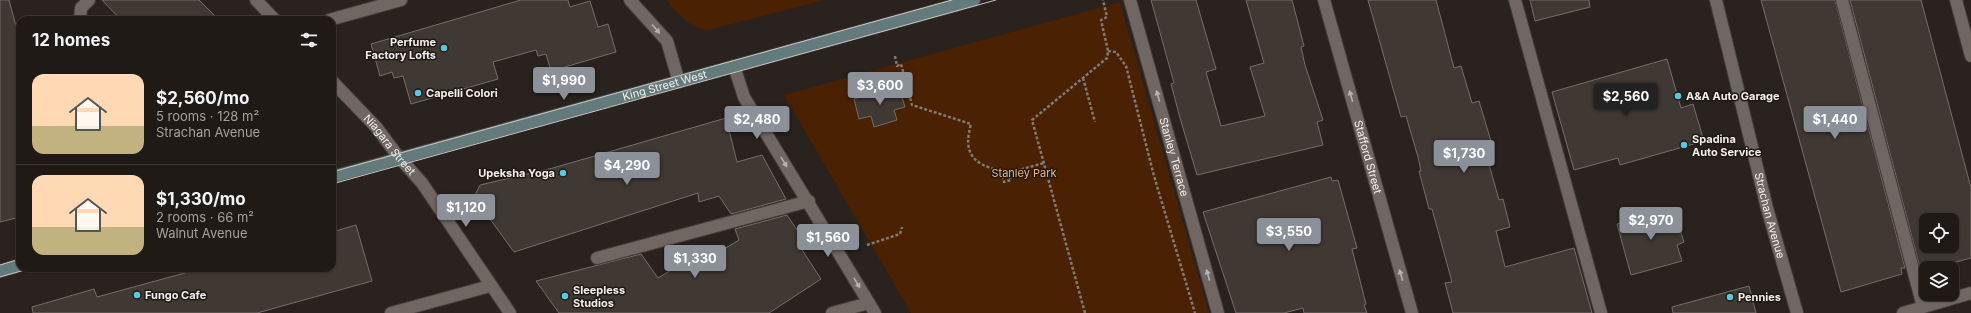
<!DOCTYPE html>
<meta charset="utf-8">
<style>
body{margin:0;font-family:Inter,sans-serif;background:#27231f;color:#f1f3f6;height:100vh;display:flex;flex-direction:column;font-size:15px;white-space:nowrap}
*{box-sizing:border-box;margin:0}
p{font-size:13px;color:#a1a1a1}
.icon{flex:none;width:22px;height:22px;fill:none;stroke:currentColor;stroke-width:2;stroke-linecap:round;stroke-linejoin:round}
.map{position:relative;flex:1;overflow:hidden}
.drawer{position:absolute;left:16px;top:16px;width:320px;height:256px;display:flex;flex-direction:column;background:#1f1a16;border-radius:12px;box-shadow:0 1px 3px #0004,0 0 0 1px #3c3835}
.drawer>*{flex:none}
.fabs{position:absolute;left:1919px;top:213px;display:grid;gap:8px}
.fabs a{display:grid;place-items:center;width:40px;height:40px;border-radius:8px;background:#1f1a16;box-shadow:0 1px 3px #0004,0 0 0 1px #3c3835;font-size:20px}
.price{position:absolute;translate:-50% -34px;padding:0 9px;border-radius:4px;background:#8c9099;color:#fff;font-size:13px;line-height:26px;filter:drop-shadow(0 1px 2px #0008)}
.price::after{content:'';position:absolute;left:50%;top:24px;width:12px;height:9px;margin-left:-6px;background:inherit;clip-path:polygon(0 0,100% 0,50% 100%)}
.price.current{background:#222;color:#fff}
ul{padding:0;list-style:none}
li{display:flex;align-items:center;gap:12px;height:100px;padding:0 16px}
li+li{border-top:1px solid #3c3835}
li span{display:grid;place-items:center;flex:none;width:112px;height:80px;border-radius:12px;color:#555}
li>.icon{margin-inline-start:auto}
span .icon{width:48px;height:48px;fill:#fffc;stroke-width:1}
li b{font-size:17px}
h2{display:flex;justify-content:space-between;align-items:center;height:48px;padding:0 16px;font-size:17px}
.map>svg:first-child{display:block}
.green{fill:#4a2102}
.building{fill:#3f3833;stroke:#776e69;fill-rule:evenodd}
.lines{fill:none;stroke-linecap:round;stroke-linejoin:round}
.service-casing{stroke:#443d3a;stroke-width:14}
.minor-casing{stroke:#443d3a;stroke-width:14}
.tertiary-casing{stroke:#443d3a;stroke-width:14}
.secondary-casing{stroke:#443d3a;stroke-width:14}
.path{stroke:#817b77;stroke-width:2.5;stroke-dasharray:3 2;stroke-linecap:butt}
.service{stroke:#706762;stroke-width:12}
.minor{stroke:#706762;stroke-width:12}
.tertiary{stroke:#706762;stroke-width:12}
.secondary{stroke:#647b7e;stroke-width:12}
.tram{stroke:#cac4c1;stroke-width:1}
.oneway{fill:#b9b2ae}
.poi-dot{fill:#57c9e2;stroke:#1f1915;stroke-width:1.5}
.labels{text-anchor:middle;stroke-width:3;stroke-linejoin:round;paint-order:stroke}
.poi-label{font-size:11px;font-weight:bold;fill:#f5f0ed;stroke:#1f1915;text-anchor:start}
.street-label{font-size:11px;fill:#f5f0ed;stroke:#1f1915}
.park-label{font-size:11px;fill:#faac7c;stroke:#1f1915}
</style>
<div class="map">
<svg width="1971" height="313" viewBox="0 0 1971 313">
<rect width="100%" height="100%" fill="#29221e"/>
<path class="green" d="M666 0H825L709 30C689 29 678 13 666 0Z
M1120 2 1209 313H911L784 95Z"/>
<path class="building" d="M0 0H9L20 41V217L0 222Z
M102 0H199L219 20H121Z
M521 0H568L570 7 590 1 598 27 608 24 616 52 551 71 546 54 538 56 536 50 493 62 498 79 411 104 403 76 394 78 392 72 380 76 371 44Z
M1151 0H1196L1216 69 1206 72 1221 126 1265 116 1250 67 1264 63 1246 0H1292L1304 46 1301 47 1305 65 1323 120 1317 122 1323 145 1197 175 1180 118 1171 84 1174 83Z
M1368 0H1436L1454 68 1461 66 1472 103 1479 101 1493 148 1485 150 1499 200 1503 199 1510 227 1496 231 1505 267 1574 248 1592 313H1453L1445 283 1452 282 1432 209H1429L1419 171H1421L1418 157 1406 116 1401 117Z
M1530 0H1589L1590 7 1535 21Z
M1761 0H1835L1905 268H1901L1902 274 1841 292Z
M1850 0H1921L1971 188V258L1934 268H1920ZM1926 220H1952V246H1926Z
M1667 59 1681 108 1693 104 1704 141 1620 165 1618 158 1574 170 1552 92Z
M899 87 905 107 894 110 897 120 874 127 871 116 859 119 854 99Z
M726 118 737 162 762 155 786 199 731 214 719 196 699 202 698 193 514 252 474 197 480 185 553 168Z
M1331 177 1332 181 1338 180 1357 248 1352 249 1366 304 1364 305 1367 313H1304L1303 308 1284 313H1236L1203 212Z
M1673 208 1684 242 1677 245 1682 261 1631 275 1617 224Z
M787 215 803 239 797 242 821 279 769 313H559L536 281 641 254 658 278 695 256 699 264 739 240 735 229Z
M356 225 372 281 257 313H33L32 307 94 289 97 297 203 268H332V232Z
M1749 286 1756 313H1673L1672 307Z"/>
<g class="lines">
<g class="service-casing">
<path id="service" d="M1515 0 1601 313
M1842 0 1923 307
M80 20 81 8 89 0
M329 20 401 0
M597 258 809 201
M391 313 490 286"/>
</g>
<g class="minor-casing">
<g id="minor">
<path d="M256 0 275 20"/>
<path d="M630 0 667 41 679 82"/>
<path id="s1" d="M1130 0 1218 313"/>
<path id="s2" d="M1324 0 1412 313"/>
<path d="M1956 0 1971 56"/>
<path d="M734 66 744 97 875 313"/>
<path id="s3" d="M332 81 377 128 397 155 422 183 510 313"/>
<path d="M832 313 869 303"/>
<path d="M1903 313 1971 293"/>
</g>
</g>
<g class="tertiary-casing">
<g id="tertiary">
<path id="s4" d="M1716 0 1767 208 1797 313"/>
</g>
</g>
<g class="secondary-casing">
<g id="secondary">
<path id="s5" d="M332 177 974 0"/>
<path d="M0 271 20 265"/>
</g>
</g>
<path class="path" d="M1108 51 1116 52 1126 66 1154 176 1195 313
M895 56 897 66 901 64 912 105 971 124C963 153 972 164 1001 171L1004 182 1011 180 1008 173 1044 163
M1083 78 1095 122
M853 95 906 82
M867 245 900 234 902 227
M1085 313 1032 120 1107 58 1108 51 1101 20 1107 17 1103 0"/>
<use href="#service" class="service"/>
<use href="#minor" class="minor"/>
<use href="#tertiary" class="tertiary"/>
<use href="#secondary" class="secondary"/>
<path class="tram" d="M332 172 952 0
M332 184 996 0
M0 265 20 259
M0 277 32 268"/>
</g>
<defs><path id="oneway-solid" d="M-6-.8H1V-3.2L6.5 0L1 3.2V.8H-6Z"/></defs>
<g class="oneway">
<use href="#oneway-solid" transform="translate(656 29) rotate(49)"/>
<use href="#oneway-solid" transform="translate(1158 96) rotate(-106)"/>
<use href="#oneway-solid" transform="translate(1351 96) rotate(-106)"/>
<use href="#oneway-solid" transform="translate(784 162) rotate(58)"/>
<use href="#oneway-solid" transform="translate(1208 275) rotate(-106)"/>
<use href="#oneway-solid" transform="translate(1401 275) rotate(-106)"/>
<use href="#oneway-solid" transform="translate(857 283) rotate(59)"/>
</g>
<g class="poi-dot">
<circle cx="444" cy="48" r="4"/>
<circle cx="418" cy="93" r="4"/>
<circle cx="1678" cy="96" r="4"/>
<circle cx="1684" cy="145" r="4"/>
<circle cx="563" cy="173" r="4"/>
<circle cx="137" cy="295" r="4"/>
<circle cx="565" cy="296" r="4"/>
<circle cx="1730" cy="297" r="4"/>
</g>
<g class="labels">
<g class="poi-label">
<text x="436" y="46" text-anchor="end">Perfume<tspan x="436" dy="13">Factory Lofts</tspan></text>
<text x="426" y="97">Capelli Colori</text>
<text x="1686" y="100">A&amp;A Auto Garage</text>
<text x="1692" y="143">Spadina<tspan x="1692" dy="13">Auto Service</tspan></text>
<text x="555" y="177" text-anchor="end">Upeksha Yoga</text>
<text x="573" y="294">Sleepless<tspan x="573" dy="13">Studios</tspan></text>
<text x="145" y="299">Fungo Cafe</text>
<text x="1738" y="301">Pennies</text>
</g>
<g class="street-label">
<text dy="4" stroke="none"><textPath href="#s5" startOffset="345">King Street West</textPath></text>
<text dy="4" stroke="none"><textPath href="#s3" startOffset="86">Niagara Street</textPath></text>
<text dy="4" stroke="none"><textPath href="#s1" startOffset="163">Stanley Terrace</textPath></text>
<text dy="4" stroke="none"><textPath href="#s2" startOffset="163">Stafford Street</textPath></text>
<text dy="4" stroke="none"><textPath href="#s4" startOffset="222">Strachan Avenue</textPath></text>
</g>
<g class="park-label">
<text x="1024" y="177">Stanley Park</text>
</g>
</g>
</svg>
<div class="fabs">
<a><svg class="icon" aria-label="locate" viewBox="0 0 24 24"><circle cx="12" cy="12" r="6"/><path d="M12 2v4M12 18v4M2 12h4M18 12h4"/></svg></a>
<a><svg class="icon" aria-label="layers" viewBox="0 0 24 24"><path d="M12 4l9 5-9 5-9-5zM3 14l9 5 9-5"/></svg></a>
</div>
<b class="price" style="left:564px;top:101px">$1,990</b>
<b class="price" style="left:880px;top:106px">$3,600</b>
<b class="price current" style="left:1626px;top:117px">$2,560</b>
<b class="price" style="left:757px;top:140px">$2,480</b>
<b class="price" style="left:1835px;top:140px">$1,440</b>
<b class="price" style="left:1464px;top:174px">$1,730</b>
<b class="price" style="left:627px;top:186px">$4,290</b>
<b class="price" style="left:466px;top:228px">$1,120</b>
<b class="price" style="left:1651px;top:241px">$2,970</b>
<b class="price" style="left:1289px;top:252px">$3,550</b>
<b class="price" style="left:828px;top:258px">$1,560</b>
<b class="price" style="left:695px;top:279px">$1,330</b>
<section class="drawer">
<h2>12 homes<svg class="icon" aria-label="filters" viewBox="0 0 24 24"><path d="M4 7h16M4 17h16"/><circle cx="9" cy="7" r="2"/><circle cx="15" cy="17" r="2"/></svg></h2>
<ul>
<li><span style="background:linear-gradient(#ffd9b3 65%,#c2b280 0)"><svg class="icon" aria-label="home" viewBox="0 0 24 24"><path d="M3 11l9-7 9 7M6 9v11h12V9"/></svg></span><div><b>$2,560/mo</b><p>5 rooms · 128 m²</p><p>Strachan Avenue</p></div></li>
<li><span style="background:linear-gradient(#ffd9b3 65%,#c2b280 0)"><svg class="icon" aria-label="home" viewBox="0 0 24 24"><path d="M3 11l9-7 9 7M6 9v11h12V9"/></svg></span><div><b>$1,330/mo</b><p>2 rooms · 66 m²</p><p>Walnut Avenue</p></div></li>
</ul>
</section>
</div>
